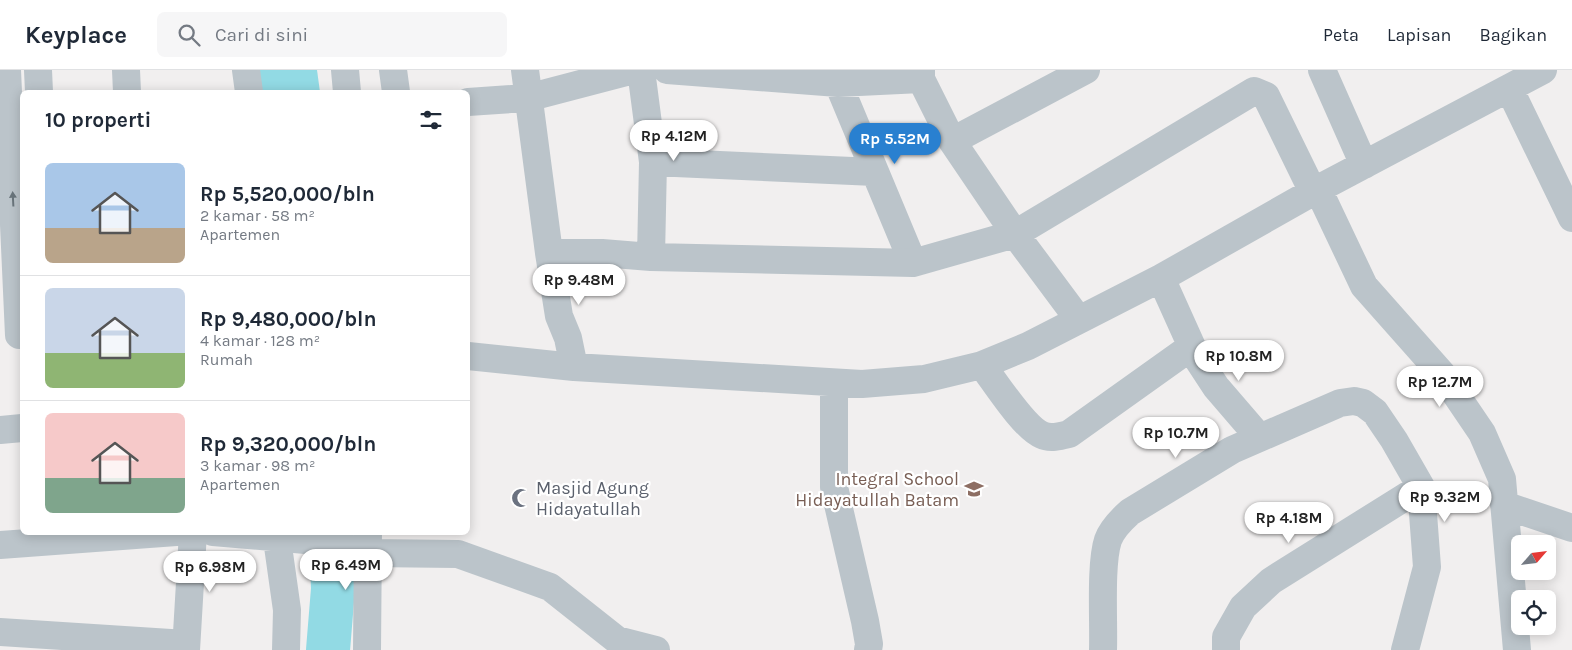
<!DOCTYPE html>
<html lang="id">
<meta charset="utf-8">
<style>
body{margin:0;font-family:Karla,sans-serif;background:#f6f6f7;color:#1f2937;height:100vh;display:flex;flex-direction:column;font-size:19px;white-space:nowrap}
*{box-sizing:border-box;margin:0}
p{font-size:16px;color:#747a83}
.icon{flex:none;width:28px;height:28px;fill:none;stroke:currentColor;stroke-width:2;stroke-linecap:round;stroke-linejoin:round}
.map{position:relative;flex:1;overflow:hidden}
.drawer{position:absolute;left:20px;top:20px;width:450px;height:445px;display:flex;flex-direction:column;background:#fff;border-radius:8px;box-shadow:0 2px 12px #0003}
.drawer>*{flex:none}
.needle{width:32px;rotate:62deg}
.fabs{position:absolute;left:1511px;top:465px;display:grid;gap:10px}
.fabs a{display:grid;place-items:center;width:45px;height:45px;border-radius:8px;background:#fff;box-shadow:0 2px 12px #0003;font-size:25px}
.price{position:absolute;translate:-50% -42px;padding:0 11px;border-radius:18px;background:#fff;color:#222;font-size:16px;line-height:32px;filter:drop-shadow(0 1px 2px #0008)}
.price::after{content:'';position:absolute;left:50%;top:30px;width:15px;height:11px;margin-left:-8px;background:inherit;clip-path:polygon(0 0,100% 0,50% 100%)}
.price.active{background:#2980d0;color:#fff}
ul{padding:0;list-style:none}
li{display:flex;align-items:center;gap:15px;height:125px;padding:0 25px}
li+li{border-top:1px solid #e0e1e3}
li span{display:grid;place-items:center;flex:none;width:140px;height:100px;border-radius:8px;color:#555}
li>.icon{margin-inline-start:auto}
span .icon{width:60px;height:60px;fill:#fffc;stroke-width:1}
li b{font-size:21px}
h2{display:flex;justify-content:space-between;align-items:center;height:60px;padding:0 25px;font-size:21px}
header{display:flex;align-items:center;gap:30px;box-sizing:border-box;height:70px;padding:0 25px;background:#fff;border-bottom:1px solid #e0e1e3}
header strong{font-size:24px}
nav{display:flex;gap:28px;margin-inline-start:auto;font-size:18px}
.search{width:350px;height:45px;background:#f6f6f7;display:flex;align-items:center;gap:12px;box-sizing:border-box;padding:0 18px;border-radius:8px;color:#747a83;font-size:19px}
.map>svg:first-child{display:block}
.water{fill:#92dae4}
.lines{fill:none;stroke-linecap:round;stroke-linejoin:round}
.river{stroke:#92dae4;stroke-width:44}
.minor{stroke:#bbc4ca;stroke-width:28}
.oneway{fill:#6a757c}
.labels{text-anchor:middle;stroke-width:4.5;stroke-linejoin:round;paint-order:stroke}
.education-label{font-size:18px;fill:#785e54;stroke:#fff;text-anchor:end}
.worship-label{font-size:18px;fill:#5b616d;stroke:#fff;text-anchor:start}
</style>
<header>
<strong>Keyplace</strong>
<div class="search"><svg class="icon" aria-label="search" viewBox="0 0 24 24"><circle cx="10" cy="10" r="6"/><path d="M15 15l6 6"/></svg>Cari di sini</div>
<nav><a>Peta</a><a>Lapisan</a><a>Bagikan</a></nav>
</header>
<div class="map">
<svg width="1572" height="580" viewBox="0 0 1572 580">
<rect width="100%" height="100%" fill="#f1efef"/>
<path class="water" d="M252 0H317L320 22H255Z"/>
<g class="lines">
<path class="river" d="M328 580 333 519 331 462"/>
<path class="minor" d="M7 0 19 265
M38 0 39 22
M126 0 127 22
M246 0 249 22
M345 0 347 22
M393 0 396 22
M525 0 549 183 559 246 568 268 574 297
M641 0 653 92 651 187
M667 0 838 13 921 9
M921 0V9L952 71 1015 164 1079 250
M1322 0 1364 95
M838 13 913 193
M1509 18 1572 148
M468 32 527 28 634 0
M952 71 1086 0
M653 92 875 102
M1318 119 1364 216 1442 304 1482 363 1502 409 1517 580
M549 183H602L651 187 913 193 1015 164 1254 21 1266 26 1313 122
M1161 208 1197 288 1216 317 1259 367
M468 286 574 297 862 314 924 309 982 295 1028 276 1161 208 1318 119 1543 0
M982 295C995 312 1024 358 1042 365 1050 369 1061 366 1069 364L1191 277
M834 313V417L865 551 869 574 868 580
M0 360 22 358
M1504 435 1572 458
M213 462 317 471 368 483 458 484 550 517 617 570 656 580
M276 462 287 540 286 580
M0 475 176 462
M0 562 186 574
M186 580 193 462
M367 580 368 462
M1103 580C1104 552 1100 494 1108 470 1112 459 1121 450 1130 442L1232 380 1340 333 1354 331 1363 333 1375 342 1394 370 1421 417 1427 497 1405 580
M1226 580V567L1243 537 1271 511 1421 417"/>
</g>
<defs><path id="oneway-solid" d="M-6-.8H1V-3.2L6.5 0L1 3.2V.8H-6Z" transform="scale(1.25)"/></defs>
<use class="oneway" href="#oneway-solid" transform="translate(13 129) rotate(-93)"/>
<defs>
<g id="school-bare" transform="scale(1.5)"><path d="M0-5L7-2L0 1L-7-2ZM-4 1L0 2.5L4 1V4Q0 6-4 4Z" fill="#8d6e63" stroke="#fff" stroke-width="2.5" paint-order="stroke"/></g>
<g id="mosque-bare" transform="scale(1.5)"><path d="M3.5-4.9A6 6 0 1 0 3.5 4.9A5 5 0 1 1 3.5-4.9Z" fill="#6b7280" stroke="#fff" stroke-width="2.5" paint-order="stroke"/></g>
</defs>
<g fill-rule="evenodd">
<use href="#school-bare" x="974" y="419"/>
<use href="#mosque-bare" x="521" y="428"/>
</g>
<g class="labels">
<g class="education-label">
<text x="959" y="415">Integral School<tspan x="959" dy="21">Hidayatullah Batam</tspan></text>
</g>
<g class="worship-label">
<text x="536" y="424">Masjid Agung<tspan x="536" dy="21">Hidayatullah</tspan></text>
</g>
</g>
</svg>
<div class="fabs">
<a><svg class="needle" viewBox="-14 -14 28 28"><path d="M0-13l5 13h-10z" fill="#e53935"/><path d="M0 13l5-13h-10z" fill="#747a83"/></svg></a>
<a><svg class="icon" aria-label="locate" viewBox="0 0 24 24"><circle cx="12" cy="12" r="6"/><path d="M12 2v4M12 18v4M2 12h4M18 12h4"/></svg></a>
</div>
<b class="price" style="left:674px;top:92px">Rp 4.12M</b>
<b class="price active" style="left:895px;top:95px">Rp 5.52M</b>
<b class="price" style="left:579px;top:236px">Rp 9.48M</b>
<b class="price" style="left:1239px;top:312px">Rp 10.8M</b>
<b class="price" style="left:1440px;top:338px">Rp 12.7M</b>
<b class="price" style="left:1176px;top:389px">Rp 10.7M</b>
<b class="price" style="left:1445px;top:453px">Rp 9.32M</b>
<b class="price" style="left:1289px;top:474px">Rp 4.18M</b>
<b class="price" style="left:346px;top:521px">Rp 6.49M</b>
<b class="price" style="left:210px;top:523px">Rp 6.98M</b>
<section class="drawer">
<h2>10 properti<svg class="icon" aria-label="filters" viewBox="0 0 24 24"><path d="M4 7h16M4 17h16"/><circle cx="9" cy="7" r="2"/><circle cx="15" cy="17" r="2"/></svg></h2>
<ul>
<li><span style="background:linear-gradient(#a9c7e8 65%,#b9a48a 0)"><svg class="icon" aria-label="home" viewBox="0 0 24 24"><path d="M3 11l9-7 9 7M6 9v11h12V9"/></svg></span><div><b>Rp 5,520,000/bln</b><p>2 kamar · 58 m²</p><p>Apartemen</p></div></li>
<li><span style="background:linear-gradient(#c9d6e8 65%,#8fb573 0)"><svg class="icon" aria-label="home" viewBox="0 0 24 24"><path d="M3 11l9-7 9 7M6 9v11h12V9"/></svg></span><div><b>Rp 9,480,000/bln</b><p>4 kamar · 128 m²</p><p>Rumah</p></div></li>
<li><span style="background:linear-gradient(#f6c9c9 65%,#7fa58c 0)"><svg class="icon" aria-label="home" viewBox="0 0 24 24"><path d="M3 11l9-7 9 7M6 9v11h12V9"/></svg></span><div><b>Rp 9,320,000/bln</b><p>3 kamar · 98 m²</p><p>Apartemen</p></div></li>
</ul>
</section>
</div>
